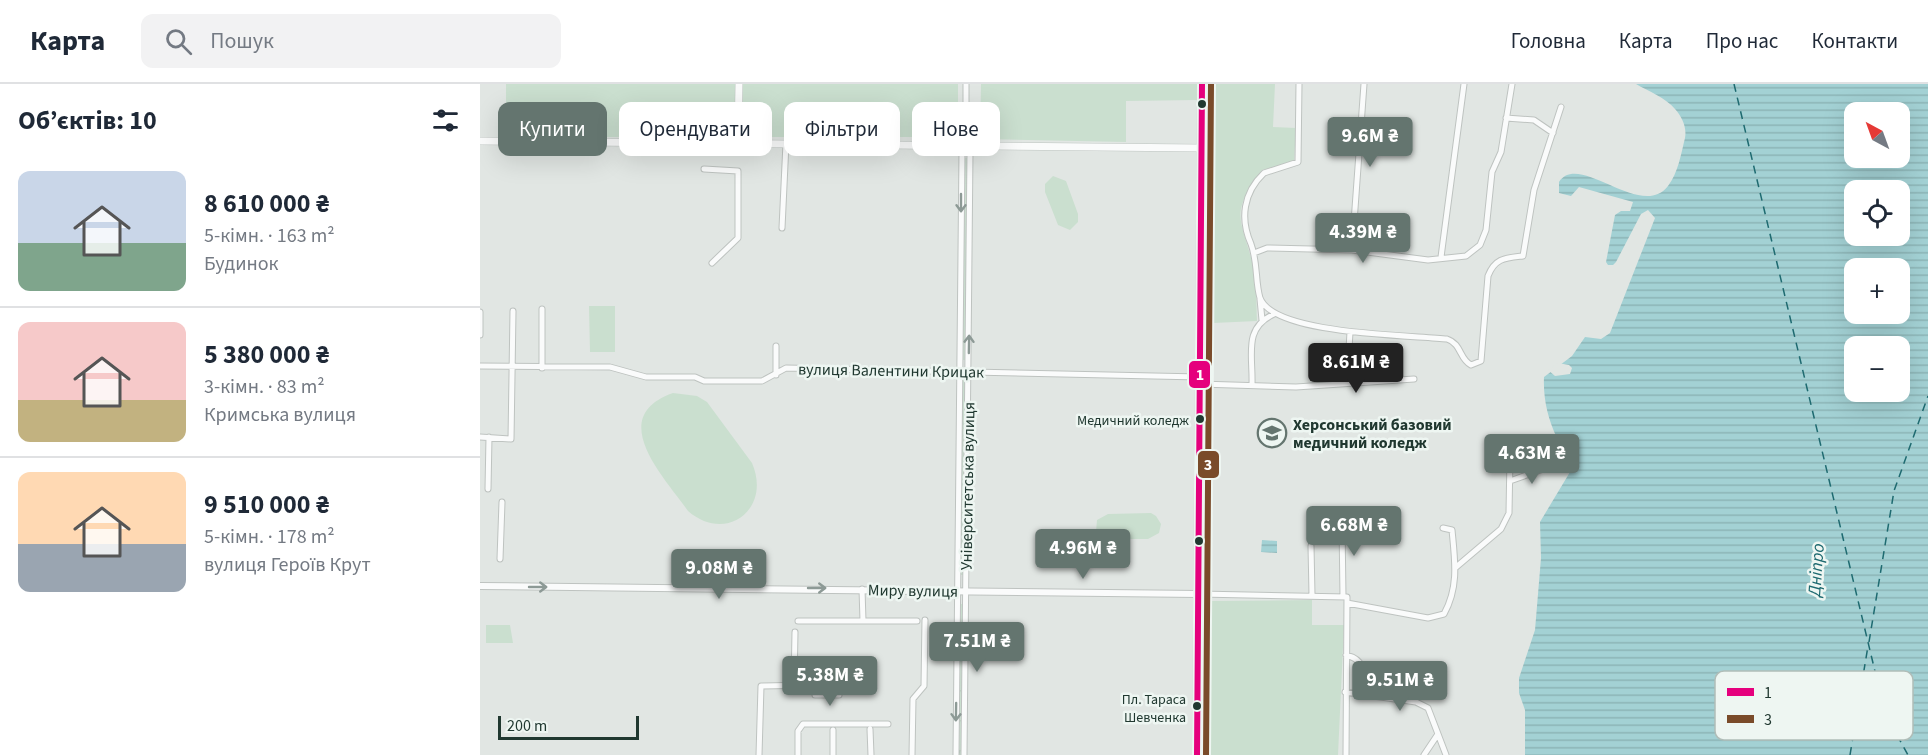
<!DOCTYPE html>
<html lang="uk">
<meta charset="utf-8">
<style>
body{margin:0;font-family:"Source Sans 3",sans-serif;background:#f2f2f3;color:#1f2937;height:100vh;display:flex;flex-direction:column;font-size:22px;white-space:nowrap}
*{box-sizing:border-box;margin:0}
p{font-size:20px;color:#747a83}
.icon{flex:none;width:33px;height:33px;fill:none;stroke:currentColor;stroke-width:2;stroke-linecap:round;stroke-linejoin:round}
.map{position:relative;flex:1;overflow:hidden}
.details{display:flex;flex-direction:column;background:#fff;width:480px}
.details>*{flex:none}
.guide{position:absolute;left:18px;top:18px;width:570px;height:54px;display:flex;gap:12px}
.needle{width:39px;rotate:319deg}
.controls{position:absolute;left:1364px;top:18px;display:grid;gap:12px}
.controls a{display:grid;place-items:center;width:66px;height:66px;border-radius:12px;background:#fff;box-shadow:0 6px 24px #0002;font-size:30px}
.scale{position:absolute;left:18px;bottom:15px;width:141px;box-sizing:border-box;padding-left:6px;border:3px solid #203830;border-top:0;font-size:16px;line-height:21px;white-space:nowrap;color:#203830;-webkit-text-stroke:4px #eef6f2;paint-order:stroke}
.price{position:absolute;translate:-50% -51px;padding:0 14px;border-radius:6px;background:#64756f;color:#fff;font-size:20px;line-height:39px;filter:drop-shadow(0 2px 3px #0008)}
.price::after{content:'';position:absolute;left:50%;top:36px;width:18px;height:14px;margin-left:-9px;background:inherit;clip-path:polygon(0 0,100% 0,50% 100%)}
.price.active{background:#222;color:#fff}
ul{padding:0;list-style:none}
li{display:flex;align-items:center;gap:18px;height:150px;padding:0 18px}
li+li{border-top:2px solid #e0e1e3}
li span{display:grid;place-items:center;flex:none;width:168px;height:120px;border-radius:12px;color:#555}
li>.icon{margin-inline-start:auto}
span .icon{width:72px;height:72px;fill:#fffc;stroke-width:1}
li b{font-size:26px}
h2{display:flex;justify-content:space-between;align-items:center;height:72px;padding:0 18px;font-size:26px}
.pill{padding:0 21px;border-radius:12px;background:#fff;box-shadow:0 6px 24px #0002;font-size:21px;line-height:54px}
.pill.active{background:#64756f;color:#fff}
header{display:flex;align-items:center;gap:36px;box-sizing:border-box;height:84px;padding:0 30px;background:#fff;border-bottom:2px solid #e0e1e3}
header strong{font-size:28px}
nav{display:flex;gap:33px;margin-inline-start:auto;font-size:21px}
.search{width:420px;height:54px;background:#f2f2f3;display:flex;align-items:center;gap:15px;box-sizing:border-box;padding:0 21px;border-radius:12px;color:#747a83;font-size:22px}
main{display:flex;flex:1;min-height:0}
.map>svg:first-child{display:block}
.grass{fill:url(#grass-tufts)}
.park{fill:#cadfcf}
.water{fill:url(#water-rules);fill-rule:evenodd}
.pier{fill:#e1e6e3}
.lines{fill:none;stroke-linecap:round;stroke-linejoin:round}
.ferry{stroke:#1e6a70;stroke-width:1.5;stroke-dasharray:8 6;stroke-linecap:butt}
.minor-casing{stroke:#bec3c0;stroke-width:7}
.tertiary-casing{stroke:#bec3c0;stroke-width:8}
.secondary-casing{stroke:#bdc4c0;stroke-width:8}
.primary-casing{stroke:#bbc3c0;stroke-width:10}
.minor{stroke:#fafbfb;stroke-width:5}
.tertiary{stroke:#fafbfb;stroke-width:6}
.secondary{stroke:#fafbfb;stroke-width:7}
.primary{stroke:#ccd4d1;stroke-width:8}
.bus-1-casing{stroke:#eef6f2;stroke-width:10}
.bus-2-casing{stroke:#eef6f2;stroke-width:10}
.bus-1{stroke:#e5007d;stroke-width:6}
.bus-2{stroke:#7a4b2a;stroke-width:6}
.oneway{stroke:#8d9a96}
.bus-dot{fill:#203830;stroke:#eef6f2;stroke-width:2}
.labels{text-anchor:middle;stroke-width:5;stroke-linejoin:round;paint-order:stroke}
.bus-label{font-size:14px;fill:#203830;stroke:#eef6f2;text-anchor:end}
.street-label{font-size:16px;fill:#203830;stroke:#eef6f2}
.poi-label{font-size:16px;font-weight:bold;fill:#203830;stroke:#eef6f2;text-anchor:start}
.water-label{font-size:18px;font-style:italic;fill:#1e6a70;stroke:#eef6f2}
.key{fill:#eef6f2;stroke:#b0bdb8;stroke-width:1.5}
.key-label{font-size:16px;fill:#203830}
.line-badge{stroke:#eef6f2;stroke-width:2}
.badge-label{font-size:16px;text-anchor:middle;font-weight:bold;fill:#fff}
</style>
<header>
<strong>Карта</strong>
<div class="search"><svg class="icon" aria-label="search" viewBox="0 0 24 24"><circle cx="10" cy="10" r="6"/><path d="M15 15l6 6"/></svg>Пошук</div>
<nav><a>Головна</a><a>Карта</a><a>Про нас</a><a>Контакти</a></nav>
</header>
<main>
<section class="details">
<h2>Об’єктів: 10<svg class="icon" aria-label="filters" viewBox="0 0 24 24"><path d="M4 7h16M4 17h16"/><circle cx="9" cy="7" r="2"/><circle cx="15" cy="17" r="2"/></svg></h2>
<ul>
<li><span style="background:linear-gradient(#c9d6e8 60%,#7fa58c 0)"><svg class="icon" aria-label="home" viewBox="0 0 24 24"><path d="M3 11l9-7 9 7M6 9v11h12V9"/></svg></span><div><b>8 610 000 ₴</b><p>5-кімн. · 163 m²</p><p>Будинок</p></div></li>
<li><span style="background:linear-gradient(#f6c9c9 65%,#c2b280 0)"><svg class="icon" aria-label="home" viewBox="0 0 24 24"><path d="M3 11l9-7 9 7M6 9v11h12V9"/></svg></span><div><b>5 380 000 ₴</b><p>3-кімн. · 83 m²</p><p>Кримська вулиця</p></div></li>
<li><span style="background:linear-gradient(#ffd9b3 60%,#9aa5b1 0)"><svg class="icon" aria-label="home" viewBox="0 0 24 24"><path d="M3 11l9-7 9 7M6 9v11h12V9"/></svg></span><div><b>9 510 000 ₴</b><p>5-кімн. · 178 m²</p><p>вулиця Героїв Крут</p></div></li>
</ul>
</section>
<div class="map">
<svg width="1448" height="671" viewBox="0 0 1448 671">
<defs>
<pattern id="grass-tufts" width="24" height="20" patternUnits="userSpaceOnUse" patternTransform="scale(1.5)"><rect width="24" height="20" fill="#cadfcf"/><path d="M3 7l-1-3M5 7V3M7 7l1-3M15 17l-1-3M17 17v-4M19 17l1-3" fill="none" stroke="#adc0b2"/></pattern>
<pattern id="water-rules" width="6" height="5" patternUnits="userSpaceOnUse" patternTransform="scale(1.5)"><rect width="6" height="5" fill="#a3d1d4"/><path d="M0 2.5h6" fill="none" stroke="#8cb4b6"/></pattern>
</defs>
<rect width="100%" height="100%" fill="#e1e6e3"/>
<path class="grass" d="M484 74H488L486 276H482Z
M482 293H485L484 491H481Z
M481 520H484L482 671H479Z"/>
<path class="park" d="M26 0H478V53H26Z
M501 0H717V16L646 17V58L500 55Z
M731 0H795L793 43 816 44 814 78 782 86C751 130 759 130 772 177 777 196 776 217 777 237L733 239Z
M573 92 586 97 598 130V138L590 146 578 141 565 108V100Z
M109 222H135V268H110Z
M193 309 217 312 227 318 272 379C292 425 246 460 208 427 184 393 125 333 193 309Z
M671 429 676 432 681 440 679 449 668 455H626L616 448 617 436 628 430Z
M832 516V541H864L858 671H726L729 517Z
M6 541H30L33 559H6Z"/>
<path class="water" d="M1156 0H1448V671H1045V626L1039 609V594L1055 546 1061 474 1060 438 1096 378V357L1077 354C1068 335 1063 315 1064 293L1092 272 1105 253 1121 255 1130 249 1175 134 1168 126 1161 130 1136 178 1133 181H1128L1126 178 1135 131 1141 127H1150L1153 118 1099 103 1091 112 1079 109V98C1099 67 1161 137 1188 102 1198 89 1201 70 1205 54 1207 43 1202 33 1195 25 1186 14 1168 7 1156 0ZM1374 28H1419V74H1374ZM1374 106H1419V152H1374ZM1374 184H1419V230H1374ZM1374 262H1419V308H1374Z
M782 456 797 457V469L781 468Z"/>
<path class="pier" d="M1078 279 1089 281 1092 284 1090 290 1075 292 1068 286Z"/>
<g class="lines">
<path class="ferry" d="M1254 0 1405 629 1428 671
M1389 558 1414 407 1448 312
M1370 671 1388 562"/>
<g class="minor-casing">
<path id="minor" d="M819 0 818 78 784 89C763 109 760 135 771 160 778 179 775 197 780 214 794 251 931 251 967 255 982 260 979 275 991 281L1001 277 1008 192C1015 174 1025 174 1043 172L1054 106 1081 23
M1026 34 1054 36 1073 49
M224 85 258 87V154L232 179
M302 144 306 59
M872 166 884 0
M774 169 787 164 872 166 948 176 986 172 1000 161 1006 146 1012 88 1021 68 1032 0
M961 173 984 0
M780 215 782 236
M62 225V284
M0 251V228
M296 262V291
M0 282 130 283 166 293H215L224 297H282L306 284 720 293
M867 299 870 248
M720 300 816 303 934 295
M772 300C773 271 763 244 794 230
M0 353 31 355 33 227
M1030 397 1066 384
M8 405 9 353
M831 462 832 511
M20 475 22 418
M975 484 1021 445 1029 429 1030 373
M382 505 383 537
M719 510 867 513 866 671
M863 513 862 440 891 439
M867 519 948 534 964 530C979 503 975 477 972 446L963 444
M318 537H437
M866 571C889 577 882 591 881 610
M314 601 315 548
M865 608 936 618 948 624 958 650 944 671
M390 645 391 671
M958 650 966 671
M279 671 281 602 335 601V611H359V604H390
M318 671V647L323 640H408
M353 671V646
M432 671 433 615 444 602 445 536
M476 671 482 68 486 62V0
M484 671 490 68 486 62"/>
</g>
<g class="tertiary-casing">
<path id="tertiary" d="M0 502 719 510"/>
</g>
<g class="secondary-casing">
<path id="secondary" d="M0 57 721 64
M258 58 259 0"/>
</g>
<g class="primary-casing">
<path id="primary" d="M717 671 722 0"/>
</g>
<use href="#minor" class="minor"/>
<use href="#tertiary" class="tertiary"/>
<use href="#secondary" class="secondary"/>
<use href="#primary" class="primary"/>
<g class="bus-1-casing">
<path id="bus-1" d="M717 671 722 0"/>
</g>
<g class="bus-2-casing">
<path id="bus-2" d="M726 671 731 0"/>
</g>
<use href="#bus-1" class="bus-1"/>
<use href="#bus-2" class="bus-2"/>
</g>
<defs><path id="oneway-shaft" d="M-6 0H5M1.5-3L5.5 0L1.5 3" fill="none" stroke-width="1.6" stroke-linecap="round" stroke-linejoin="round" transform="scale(1.5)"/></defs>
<g class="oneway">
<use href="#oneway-shaft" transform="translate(481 119) rotate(90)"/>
<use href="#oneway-shaft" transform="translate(489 260) rotate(-89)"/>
<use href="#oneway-shaft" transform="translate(58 503)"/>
<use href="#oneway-shaft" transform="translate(337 504)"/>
<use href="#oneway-shaft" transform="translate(476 628) rotate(91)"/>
</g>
<defs>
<g id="university-ring" transform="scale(1.5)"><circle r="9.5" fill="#eef6f2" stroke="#64756f" stroke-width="1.5"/><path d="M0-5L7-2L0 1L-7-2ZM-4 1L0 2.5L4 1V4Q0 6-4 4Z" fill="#64756f"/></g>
</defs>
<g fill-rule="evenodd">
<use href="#university-ring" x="792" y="349"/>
</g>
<g class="bus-dot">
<circle cx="722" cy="20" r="5"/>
<circle cx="720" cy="335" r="5"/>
<circle cx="719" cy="457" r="5"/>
<circle cx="717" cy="622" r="5"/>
</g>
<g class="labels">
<g class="bus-label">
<text x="709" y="341">Медичний коледж</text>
<text x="706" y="620">Пл. Тараса<tspan x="706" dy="18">Шевченка</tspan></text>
</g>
<g class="street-label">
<text transform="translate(411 286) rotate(1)" y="6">вулиця Валентини Крицак</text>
<text transform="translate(487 402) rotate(-89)" y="6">Університетська вулиця</text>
<text transform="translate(433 506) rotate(1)" y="6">Миру вулиця</text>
</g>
<g class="poi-label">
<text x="813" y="346">Херсонський базовий<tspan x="813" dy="18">медичний коледж</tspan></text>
</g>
<g class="water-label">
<text transform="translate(1336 486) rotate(-86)" y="6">Дніпро</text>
</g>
</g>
<rect x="1235" y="587" width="198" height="69" rx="9" class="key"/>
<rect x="1247" y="604" width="27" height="8" fill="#e5007d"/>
<rect x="1247" y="631" width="27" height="8" fill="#7a4b2a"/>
<g class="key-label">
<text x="1284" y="614">1</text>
<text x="1284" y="641">3</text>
</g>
<g class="line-badge">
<rect x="708" y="276" width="23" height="29" rx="6" fill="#e5007d"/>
<rect x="717" y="366" width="23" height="29" rx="6" fill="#7a4b2a"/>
</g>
<g class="badge-label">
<text x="720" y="296">1</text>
<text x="728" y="386">3</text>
</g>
</svg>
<div class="controls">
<a><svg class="needle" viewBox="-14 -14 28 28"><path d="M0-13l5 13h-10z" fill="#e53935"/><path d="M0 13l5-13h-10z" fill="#747a83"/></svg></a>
<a><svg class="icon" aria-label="locate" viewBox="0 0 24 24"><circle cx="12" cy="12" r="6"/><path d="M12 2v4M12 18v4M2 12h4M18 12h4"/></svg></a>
<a>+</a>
<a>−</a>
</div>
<div class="scale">200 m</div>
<b class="price" style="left:890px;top:84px">9.6M ₴</b>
<b class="price" style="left:883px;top:180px">4.39M ₴</b>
<b class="price active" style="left:876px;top:310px">8.61M ₴</b>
<b class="price" style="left:1052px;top:401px">4.63M ₴</b>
<b class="price" style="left:874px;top:473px">6.68M ₴</b>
<b class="price" style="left:603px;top:496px">4.96M ₴</b>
<b class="price" style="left:239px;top:516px">9.08M ₴</b>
<b class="price" style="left:497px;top:589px">7.51M ₴</b>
<b class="price" style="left:350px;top:623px">5.38M ₴</b>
<b class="price" style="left:920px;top:628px">9.51M ₴</b>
<div class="guide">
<a class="pill active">Купити</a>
<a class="pill">Орендувати</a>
<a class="pill">Фільтри</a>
<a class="pill">Нове</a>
</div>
</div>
</main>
